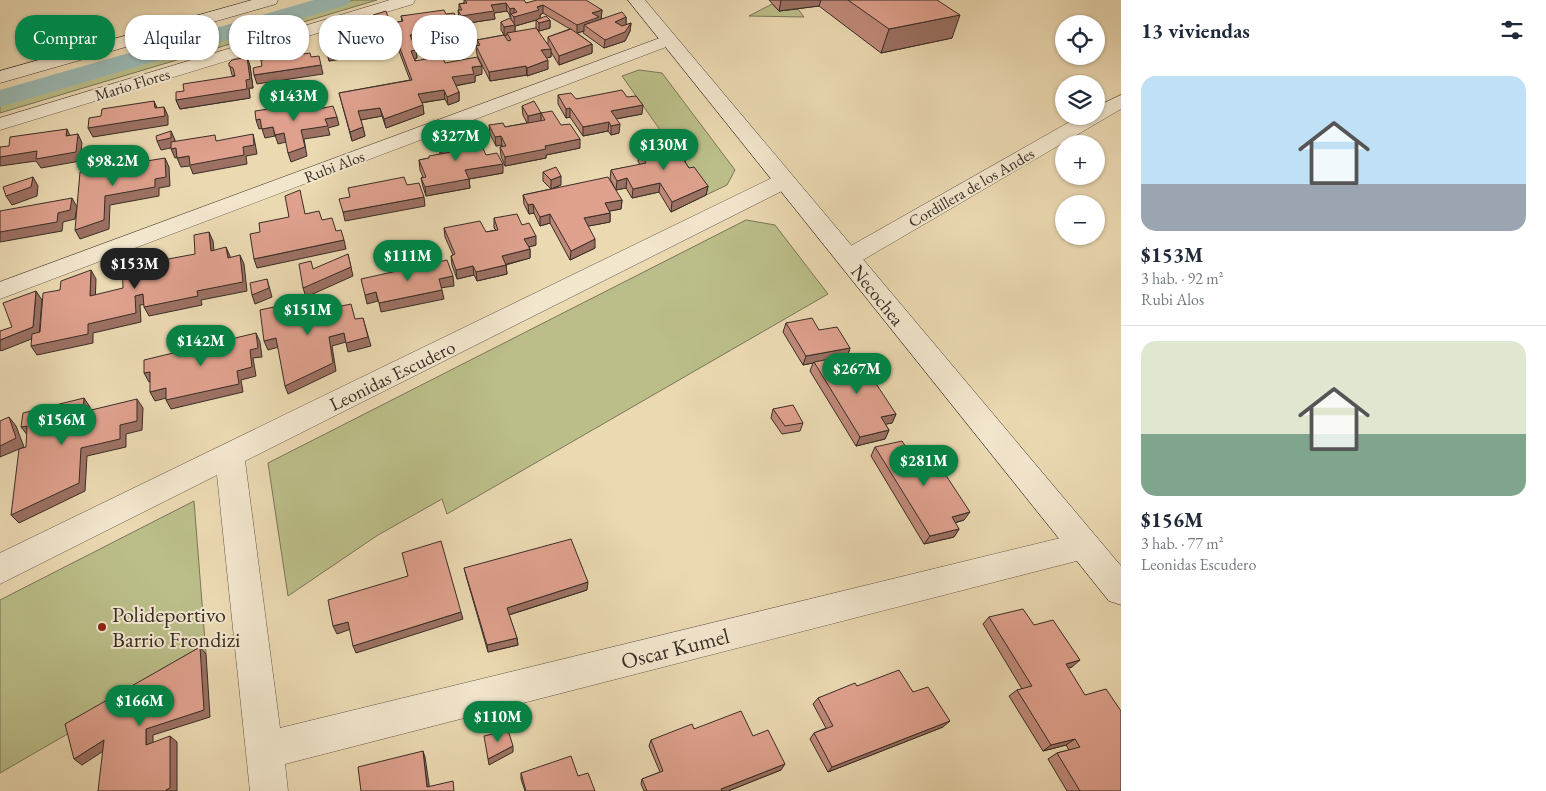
<!DOCTYPE html>
<html lang="es">
<meta charset="utf-8">
<style>
body{margin:0;font-family:"EB Garamond",serif;background:#f6f6f7;color:#1f2937;height:100vh;display:flex;flex-direction:column;font-size:19px;white-space:nowrap}
*{box-sizing:border-box;margin:0}
p{font-size:16px;color:#747a83}
.icon{flex:none;width:28px;height:28px;fill:none;stroke:currentColor;stroke-width:2;stroke-linecap:round;stroke-linejoin:round}
.map{position:relative;flex:1;overflow:hidden}
.sheet{display:flex;flex-direction:column;background:#fff;width:425px}
.sheet>*{flex:none}
.guide{position:absolute;left:15px;top:15px;width:475px;height:45px;display:flex;gap:10px}
.buttons{position:absolute;left:1055px;top:15px;display:grid;gap:10px}
.buttons a{display:grid;place-items:center;width:50px;height:50px;border-radius:50%;background:#fff;box-shadow:0 1px 4px #0004;font-size:25px}
.price{position:absolute;translate:-50% -42px;padding:0 11px;border-radius:18px;background:#0b8043;color:#fff;font-size:16px;line-height:32px;filter:drop-shadow(0 1px 2px #0008)}
.price::after{content:'';position:absolute;left:50%;top:30px;width:15px;height:11px;margin-left:-8px;background:inherit;clip-path:polygon(0 0,100% 0,50% 100%)}
.price.active{background:#222;color:#fff}
ul{padding:0;list-style:none}
li{display:grid;align-content:center;gap:10px;height:265px;padding:0 20px}
li+li{border-top:1px solid #e0e1e3}
li span{display:grid;place-items:center;height:155px;border-radius:15px;color:#555}
li>.icon{margin-inline-start:auto}
span .icon{width:90px;height:90px;fill:#fffc;stroke-width:1}
li b{font-size:21px}
h2{display:flex;justify-content:space-between;align-items:center;height:60px;padding:0 20px;font-size:21px}
.pill{padding:0 18px;border-radius:20px;background:#fff;box-shadow:0 1px 4px #0004;font-size:18px;line-height:45px}
.pill.active{background:#0b8043;color:#fff}
main{display:flex;flex:1;min-height:0}
.map>svg:first-child{display:block}
.green{fill:#bbbe89;stroke:#7a7658}
.lines{fill:none;stroke-linecap:round;stroke-linejoin:round}
.canal{fill:#9ab9b4;fill-rule:evenodd}
.street-casing{stroke:#655849;stroke-width:1}
.secondary-casing{stroke:#382d26;stroke-width:1}
.street{fill:#f2e6cd;fill-rule:evenodd}
.secondary{fill:#f2e6cd;fill-rule:evenodd}
.wall{fill:#c08a7a;stroke:#382d26;fill-rule:evenodd}
.shaded-wall{fill:#9c7163;stroke:#382d26}
.building{fill:#dfa18e;stroke:#382d26}
.poi-dot{fill:#8f2418;stroke:#f2e6cd;stroke-width:2}
.labels{text-anchor:middle;stroke-width:4;stroke-linejoin:round;paint-order:stroke}
.far-street-label{font-size:16px;fill:#382d26;stroke:#f2e6cd}
.street-label{font-size:19px;fill:#382d26;stroke:#f2e6cd}
.near-poi-label{font-size:22px;fill:#382d26;stroke:#f2e6cd;text-anchor:start}
.near-street-label{font-size:22px;fill:#382d26;stroke:#f2e6cd}
</style>
<main>
<div class="map">
<svg width="1121" height="791" viewBox="0 0 1121 791">
<rect width="100%" height="100%" fill="#ebd9b2"/>
<filter id="stains"><feTurbulence type="fractalNoise" baseFrequency=".004" numOctaves="4"/><feColorMatrix values="0 0 0 0 .2 0 0 0 0 .09 0 0 0 0 .02 0 0 0 .5 -.17"/></filter>
<radialGradient id="worn" r=".72"><stop offset=".6" stop-color="#630" stop-opacity="0"/><stop offset="1" stop-color="#630" stop-opacity=".3"/></radialGradient>
<path class="green" d="M353 0H377L0 113V104Z
M772 4 779 11 798 9 804 17 749 16Z
M639 70 662 73 735 170 727 185 706 195 622 76Z
M746 220 775 225 828 294 447 514 442 499 378 535 288 596 268 463Z
M194 501 206 654 0 773V600Z"/>
<g class="lines">
<path class="canal" d="M314 0H351L347 5 0 107V90Z"/>
<g class="street-casing">
<path id="street" d="M390 0H415L413 4 0 130V118Z
M668 35 674 36 677 40 674 44 0 299V282Z
M1121 95V109L856 264 848 266 840 264 836 258 840 252 1080 116H1096V107Z
M784 175 792 176 795 181 792 186 245 461 280 728 1085 532 1096 536 1101 546 1096 556 285 764 288 791H250L217 475 0 584V553L776 176Z"/>
</g>
<g class="secondary-casing">
<path id="secondary" d="M252 0H278L276 4 0 83V71Z
M628 0H645L1121 566V605L1109 601Z"/>
</g>
<use href="#street" class="street"/>
<use href="#secondary" class="secondary"/>
</g>
<path class="wall" d="M464 0H520L526 3 602 10 601 19 626 17V25L631 23 630 31 625 41 604 48 583 33 584 31 577 33 592 44V53L559 65 551 52V57L546 58 548 69 527 76V75L490 81 477 55 476 46H477V40L504 35 501 30V22L511 20V17L507 11 494 13 495 19 462 24 459 19 458 10H459V4L464 3ZM543 13 570 29 548 37V44L515 31V26L540 19 536 20V28L539 31 550 28V20L540 19V15Z
M769 0H937L952 38 881 53 819 6 779 11Z
M446 14 459 30 432 34V41L414 44 416 50 417 58 415 59V61L445 63 482 74 475 76V82L455 86 459 92V101L448 105 445 99 421 103 424 114 386 128 382 116 361 120 365 136 352 141 339 93 410 80 397 46 396 38 398 37 395 31 394 23 402 21 401 16Z
M373 15 394 34 396 42 392 43 393 50 329 61 325 44 334 42 333 37 377 31 374 24Z
M247 57 250 66 253 88H249L250 98 180 109 176 100 184 91 235 76 232 75 229 63Z
M558 95 576 99 627 97 642 114 616 119 619 133 611 135 608 131 583 136 570 117 566 118 558 104Z
M522 106 541 113 561 125 580 148 546 155V158L505 166 501 156 500 147H502V145L496 146 490 134 489 125 505 127 527 123 523 115Z
M450 135 470 148 486 155 503 173 469 179 470 188 426 196 423 187 421 178 423 177 420 170 419 160 429 158 440 154 438 143 450 141Z
M651 142 685 162 689 168 708 186 706 195 671 212 659 192 632 198 626 188 616 190 610 179 611 170 640 165 638 161 639 152 650 150Z
M543 172 561 185 552 189 622 200 621 209 609 211 610 213V222L588 226 595 248 570 260 550 223 540 226 534 213 529 214 524 204 523 195 551 189 543 181Z
M494 218 522 225 536 245 529 247 530 249V258L506 265 507 274 477 281 474 275 457 279 452 265 451 256 453 255 445 237 444 228 486 232 496 230 494 228Z
M786 323 819 330 850 348 847 357 841 358 847 367 896 414 892 423 885 424 889 430 885 439 856 446 810 371 813 363 803 365 783 332Z
M773 409 803 423 800 431 782 434 771 418Z
M875 447 910 453 964 520 955 523 959 529 954 537 924 544 871 456Z
M464 568 587 590 509 615 517 638 518 645 488 652 466 576Z
M989 617 1034 625 1072 667 1068 668 1121 791H1067L1048 759 1057 753 1069 750 1066 745 1043 751 1009 696 1017 690 1022 689 983 624Z
M857 686 913 692 943 727 828 772 810 739 814 733 826 728 813 704 818 698Z
M694 729 753 736 781 770 728 791H644L641 784 642 779 660 772 649 746 651 740Z
M521 773 578 776 595 791H525L521 779Z"/>
<path class="shaded-wall" d="M781 0H821L819 6 779 11Z
M506 3 507 11 494 13 495 19 462 24 461 16 491 5Z
M543 5V13L540 15V19L515 26V33H507V35L504 36V27L514 25V17Z
M514 8V16L511 14 510 17V9Z
M602 10 601 19 584 25V31L577 33V25L592 13Z
M960 15 952 38 881 53 889 29Z
M626 17V25L614 31 615 22Z
M550 20V28L539 31V23Z
M458 21 459 30 432 34V41L411 44 410 35 428 26Z
M631 23 630 31 625 41 604 48 605 40Z
M389 34H394L396 42 392 43 393 50 329 61 327 52Z
M592 44V53L559 65V56Z
M551 49V57L541 59V50Z
M416 50 417 58 412 60 411 51Z
M247 57 250 66 253 88H249L250 98 180 109 176 100 246 80Z
M548 60V69L527 76V68Z
M321 65 323 74 257 84 254 75Z
M482 66V74L475 76V82L453 86 452 77 472 67Z
M526 66 527 75 490 81 489 72Z
M444 90 445 99 419 103 418 94Z
M459 92V101L448 105 447 97Z
M154 101 158 110 164 107 168 116V125L93 137 88 128 155 108Z
M423 105 424 114 386 128 384 119Z
M643 105 642 114 610 120 611 111Z
M380 108 382 116 360 120 358 111Z
M570 108V117L566 118V109Z
M541 113V122L528 124V116Z
M337 117 339 125 328 128 330 135 304 139 307 156 291 162 288 153 301 130 325 119Z
M260 119 263 128 259 129 256 120Z
M609 122 608 131 583 136V127Z
M620 124 619 133 611 135V126Z
M273 127 275 136 265 138 262 129Z
M363 127 365 136 352 141 350 132Z
M67 129 71 138 66 136Z
M171 131 175 140V147L161 150 157 141Z
M284 133 286 142 278 144 275 135Z
M78 134 82 143 80 161 41 168 36 161 0 166V157Z
M253 134 255 143 257 154 246 156 247 164 193 174 190 166 181 167 177 158 243 147Z
M501 136 502 145 496 146 495 137Z
M580 139V148L546 155V158L505 166V157L545 146Z
M176 148 180 157 175 158 171 149Z
M456 149 457 158 443 161 441 152Z
M686 155 685 164 681 156Z
M165 158 169 167 170 186 159 188V196L110 205 109 229 80 239 75 230 105 196 155 179Z
M503 164V173L469 179 470 188 426 196 425 187 465 170Z
M561 176V185L551 189V180Z
M33 177 38 186 37 196 12 205 6 196Z
M627 178 626 188 616 190 617 181Z
M660 183 659 192 632 198 633 189Z
M708 186 706 195 671 212 672 202Z
M424 197 425 206 345 221 343 212Z
M72 198 77 207 75 219 63 222 62 231 0 242V230L58 213Z
M622 200 621 209 605 212V203Z
M533 204 534 213 529 214 528 205Z
M610 213V222L584 227V218Z
M550 214V223L540 226V217Z
M209 232 213 241 215 260 211 251Z
M536 236V245L525 248 524 239Z
M595 239V248L570 260 571 251Z
M344 240 346 249 257 268 254 259Z
M226 247 230 256 231 267 228 258Z
M530 249V258L503 265 502 256Z
M143 250 148 259V284L144 275Z
M348 254 353 276 306 297 303 288Z
M240 255 244 264 247 291 201 300 202 305 149 316 144 307 197 291Z
M506 265 507 274 477 281 476 272Z
M473 266 474 275 457 279 456 270Z
M91 270 96 279 95 305 90 296Z
M453 276 454 286 440 288 439 279Z
M267 279 272 297 255 304 252 295Z
M442 290 444 299 381 312 379 303Z
M36 291 42 300 39 336 1 351 0 350V340L33 327Z
M376 292 378 301 367 304 365 295Z
M143 294 148 304 140 305 141 322 93 333V343L37 355 31 346 88 324 135 296Z
M363 318 371 346 348 352 346 343Z
M256 333 260 342 262 357 253 358 256 376 241 380 243 392 171 409 166 400 237 371 250 350Z
M344 333 346 342 332 346 336 371 288 394 285 386 329 337Z
M276 338 279 347 268 350 264 341Z
M850 348 847 357 814 363V362L813 363 803 365 806 356Z
M150 372 155 381 149 382 144 373Z
M166 388 170 397 155 401 150 392Z
M84 398 90 407 89 421 83 412Z
M137 399 143 408 142 430 126 434V447L87 456 85 491 19 523 11 515 81 448 120 425Z
M896 414 892 423 877 426 881 417Z
M9 417 16 426 24 447 0 457V446Z
M27 426 28 436 21 427Z
M889 430 885 439 856 446 860 437Z
M970 512 964 520 946 525 952 517Z
M959 529 954 537 924 544 930 536Z
M588 582 587 590 508 615 507 608Z
M461 612 463 619 356 653 353 646Z
M348 622 351 629 337 634 333 626Z
M517 638 518 645 488 652 487 645Z
M200 647 206 654 210 717 153 735V750L146 745V729Z
M1080 660 1072 667 1058 671 1066 664Z
M950 721 943 727 828 772 832 767Z
M170 736 177 742V791H166Z
M1075 739 1066 745 1043 751 1051 745Z
M104 740 111 746 82 765 74 759Z
M513 746V752L489 765 488 759Z
M423 751 425 757 430 791 427 787Z
M785 764 781 770 728 791H720L721 789Z"/>
<path class="building" d="M465 0H524L526 3 537 0H586L602 10 592 13 599 17 577 25 543 5 537 7 539 10 514 17 511 14 517 12 514 8 510 9 506 3 491 5 494 11 461 16 458 10H462L459 4 467 3Z
M848 0H937L960 15 889 29Z
M444 10 446 14 454 13 458 21 428 26 431 32 410 35 416 50 411 51 415 61 442 56 445 63 477 57 482 66 472 67 474 74 452 77 459 92 447 97 444 90 418 94 423 105 384 119 380 108 358 111 363 127 350 132 339 93 412 80 396 38 400 37 394 23 403 21 401 16Z
M386 11 394 34H389L392 42 327 52 325 44 335 42 333 37 378 31 373 15Z
M622 12 626 17 615 22 622 26 631 23 625 32 605 40 584 25Z
M546 16 550 20 539 23 536 20Z
M510 18 515 25 504 27 501 22Z
M536 28 551 49 541 50 548 60 527 68 526 66 489 72 476 46 480 45 477 40 504 35 508 41 511 40 507 33Z
M571 29 592 44 559 56 548 37Z
M310 53 311 57 319 56 321 65 254 75 253 68 262 66 261 60Z
M247 57 250 79 246 80 247 89 176 100V92L184 91 183 84 235 76 233 68 229 66V63L232 60Z
M622 90 627 97 636 96 643 105 611 111 620 124 611 126 609 122 583 127 570 108 566 109 558 95 571 93 576 99Z
M154 101 155 108 164 107 165 116 88 128 89 118 101 116 102 109Z
M534 101 541 113 528 116 522 106Z
M312 104 314 110 333 106 337 117 325 119 328 126 301 130 305 147 288 153 284 133 275 135 273 127 262 129 260 119 256 120 255 111 296 105V107Z
M552 111 561 125 570 124 580 139 545 146 546 149 505 157 500 147 506 146 501 136 495 137 489 125 503 123 505 127 545 120 541 113Z
M67 129 66 136 78 134 76 152 36 159 37 151 0 157V147L9 146 10 137Z
M171 131V138L157 141 156 136Z
M462 132 470 148 482 146 486 155 497 153 503 164 465 170 469 179 425 187 421 178 426 177 419 160 429 158V156L457 151 456 149 441 152 438 143 452 141 450 135Z
M253 134 254 145 243 147 244 155 190 165 189 156 177 158 176 148 171 149V142L215 135 216 141Z
M673 137 686 155 681 156 689 168 694 167 708 186 672 202 660 183 633 189 627 178 617 181 611 170 646 163 639 152 655 149 651 142Z
M165 158 166 177 155 179V187L105 196 104 220 75 230 80 172Z
M556 167 561 176 551 180 543 172Z
M33 177 31 187 6 196 3 187Z
M404 177 407 185 419 183 424 197 343 212 339 199 350 197 348 188Z
M608 177 622 200 605 203 610 213 584 218 595 239 571 251 550 214 540 217 533 204 528 205 523 195Z
M300 190 305 214 319 211 322 220 332 218 336 231 341 230 344 240 254 259 250 234 260 232 259 223 289 217 285 196Z
M72 198 70 210 58 213 57 222 0 232V211Z
M517 214 522 225 529 223 536 236 524 239 530 249 502 256 506 265 476 272 473 266 456 270 451 256 455 254 444 228 480 221 486 232 498 230 494 218Z
M209 232 211 251 226 247 228 258 240 255 243 282 197 291 198 296 144 307 143 294 135 296 136 313 88 324V334L31 346 32 334 40 332 43 293 60 290 61 281 91 270 90 296 123 288 122 258 143 250 144 275 163 271V260L195 254 194 235Z
M348 254 351 267 303 288 299 264 311 261 313 269Z
M447 260 453 276 439 279 442 290 379 303 376 292 365 295 361 279Z
M267 279 269 288 252 295 250 283Z
M36 291 33 327 0 340V331L12 327 3 303Z
M306 300 308 313 351 304 355 319 363 318 368 337 346 343 344 333 329 337 333 363 285 386 276 338 264 341 260 310Z
M812 318 819 330 837 327 850 348 806 356 786 323Z
M256 333 258 348 250 350 252 367 237 371 239 384 166 400V388L150 392V372L144 373V360Z
M840 357 847 367 863 364 896 414 881 417 889 430 860 437 814 362Z
M84 398 83 412 137 399V421L120 425V439L81 448 79 483 11 515 19 449 26 447 27 426 21 427 23 413Z
M793 405 803 423 785 426 773 409Z
M9 417 16 438 0 446V421Z
M902 441 910 453 928 448 970 512 952 517 959 529 930 536 875 447Z
M571 539 588 582 507 608 517 638 487 645 464 568Z
M441 541 461 612 353 646 348 622 333 626 328 600 408 576 402 553Z
M1023 609 1034 625 1053 620 1080 660 1066 664 1085 695 1106 689 1121 711V791H1080L1057 753 1080 747 1075 739 1051 745 1017 690 1032 686 989 617Z
M200 647 204 710 146 729V745L170 736V788L166 790V791H98L104 740 74 759 65 724Z
M899 670 913 692 928 687 950 721 832 767 814 733 833 726 818 698 855 683 857 686Z
M741 711 753 736 768 730 785 764 721 789 722 791H647L642 779 663 771 651 740 692 724 694 729Z
M508 730 513 746 488 759 484 736Z
M423 751 427 787 453 781 454 791H361L358 767Z
M571 756 578 776 588 773 595 791H526L521 773Z"/>
<circle class="poi-dot" cx="102" cy="627" r="5"/>
<g class="labels">
<g class="far-street-label">
<text transform="translate(132 84) rotate(-17)" y="6">Mario Flores</text>
<text transform="translate(334 166) rotate(-21)" y="6">Rubi Alos</text>
<text transform="translate(971 187) rotate(-30)" y="6">Cordillera de los Andes</text>
</g>
<g class="street-label">
<text transform="translate(878 295) rotate(51)" y="7">Necochea</text>
<text transform="translate(392 375) rotate(-26)" y="7">Leonidas Escudero</text>
</g>
<g class="near-poi-label">
<text x="112" y="622">Polideportivo<tspan x="112" dy="25">Barrio Frondizi</tspan></text>
</g>
<g class="near-street-label">
<text transform="translate(675 648) rotate(-14)" y="8">Oscar Kumel</text>
</g>
</g>
<rect width="100%" height="100%" filter="url(#stains)"/>
<rect width="100%" height="100%" fill="url(#worn)"/>
</svg>
<div class="buttons">
<a><svg class="icon" aria-label="locate" viewBox="0 0 24 24"><circle cx="12" cy="12" r="6"/><path d="M12 2v4M12 18v4M2 12h4M18 12h4"/></svg></a>
<a><svg class="icon" aria-label="layers" viewBox="0 0 24 24"><path d="M12 4l9 5-9 5-9-5zM3 14l9 5 9-5"/></svg></a>
<a>+</a>
<a>−</a>
</div>
<b class="price" style="left:294px;top:122px">$143M</b>
<b class="price" style="left:456px;top:162px">$327M</b>
<b class="price" style="left:664px;top:171px">$130M</b>
<b class="price" style="left:113px;top:187px">$98.2M</b>
<b class="price" style="left:408px;top:282px">$111M</b>
<b class="price active" style="left:135px;top:290px">$153M</b>
<b class="price" style="left:308px;top:336px">$151M</b>
<b class="price" style="left:201px;top:367px">$142M</b>
<b class="price" style="left:857px;top:395px">$267M</b>
<b class="price" style="left:62px;top:446px">$156M</b>
<b class="price" style="left:924px;top:487px">$281M</b>
<b class="price" style="left:140px;top:727px">$166M</b>
<b class="price" style="left:498px;top:743px">$110M</b>
<div class="guide">
<a class="pill active">Comprar</a>
<a class="pill">Alquilar</a>
<a class="pill">Filtros</a>
<a class="pill">Nuevo</a>
<a class="pill">Piso</a>
</div>
</div>
<section class="sheet">
<h2>13 viviendas<svg class="icon" aria-label="filters" viewBox="0 0 24 24"><path d="M4 7h16M4 17h16"/><circle cx="9" cy="7" r="2"/><circle cx="15" cy="17" r="2"/></svg></h2>
<ul>
<li><span style="background:linear-gradient(#bfe0f5 70%,#9aa5b1 0)"><svg class="icon" aria-label="home" viewBox="0 0 24 24"><path d="M3 11l9-7 9 7M6 9v11h12V9"/></svg></span><div><b>$153M</b><p>3 hab. · 92 m²</p><p>Rubi Alos</p></div></li>
<li><span style="background:linear-gradient(#dfe7d0 60%,#7fa58c 0)"><svg class="icon" aria-label="home" viewBox="0 0 24 24"><path d="M3 11l9-7 9 7M6 9v11h12V9"/></svg></span><div><b>$156M</b><p>3 hab. · 77 m²</p><p>Leonidas Escudero</p></div></li>
</ul>
</section>
</main>
